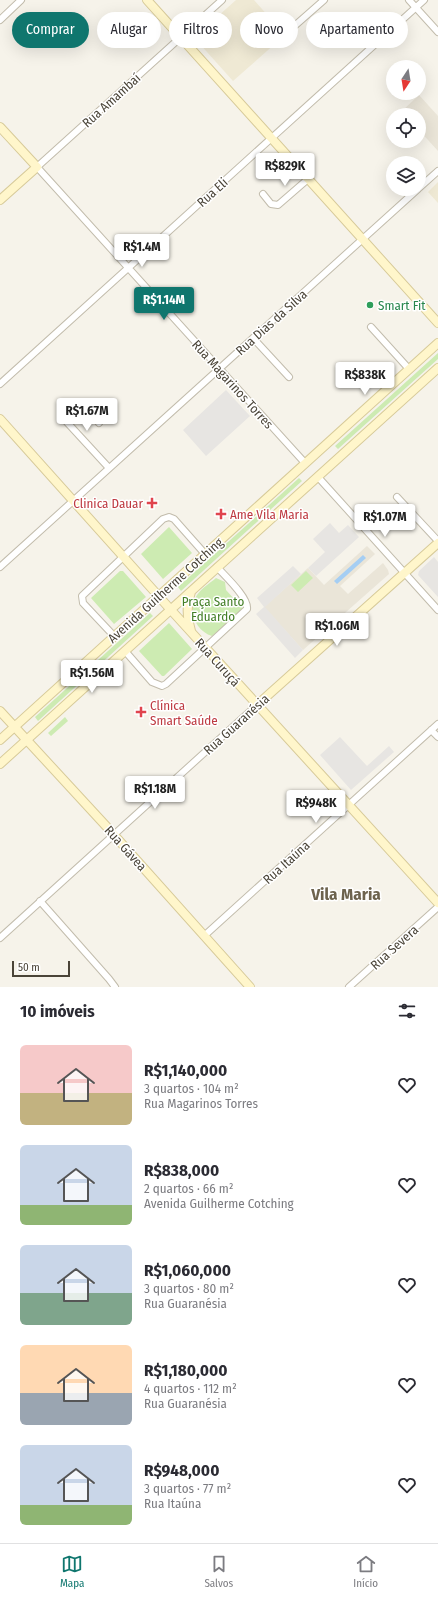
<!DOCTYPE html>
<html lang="pt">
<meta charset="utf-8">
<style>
body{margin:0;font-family:"Fira Sans Condensed",sans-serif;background:#f2f2f3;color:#2b2b33;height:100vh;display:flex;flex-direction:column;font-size:15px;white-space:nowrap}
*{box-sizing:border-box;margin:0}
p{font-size:13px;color:#7c7c81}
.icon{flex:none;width:22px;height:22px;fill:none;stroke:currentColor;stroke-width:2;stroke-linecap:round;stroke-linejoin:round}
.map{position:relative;height:987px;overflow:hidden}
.sheet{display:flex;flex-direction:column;background:#fff;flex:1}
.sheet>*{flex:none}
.hud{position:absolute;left:12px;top:12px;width:414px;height:36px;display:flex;gap:8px}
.needle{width:26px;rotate:192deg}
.fabs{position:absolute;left:386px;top:60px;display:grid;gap:8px}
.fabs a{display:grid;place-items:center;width:40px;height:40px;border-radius:50%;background:#fff;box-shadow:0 4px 16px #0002;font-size:20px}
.scale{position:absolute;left:12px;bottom:10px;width:58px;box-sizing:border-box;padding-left:4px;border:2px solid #4a4438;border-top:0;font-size:11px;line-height:14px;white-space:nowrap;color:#4a4438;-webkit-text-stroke:3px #fff;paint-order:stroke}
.price{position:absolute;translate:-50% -34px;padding:0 9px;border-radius:4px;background:#fff;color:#222;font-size:13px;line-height:26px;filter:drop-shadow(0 1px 2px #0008)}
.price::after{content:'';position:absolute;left:50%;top:24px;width:12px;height:9px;margin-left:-6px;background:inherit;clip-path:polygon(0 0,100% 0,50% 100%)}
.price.on{background:#0f766e;color:#fff}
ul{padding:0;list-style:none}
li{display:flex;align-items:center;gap:12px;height:100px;padding:0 20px}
li span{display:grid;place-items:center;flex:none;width:112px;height:80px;border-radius:6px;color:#555}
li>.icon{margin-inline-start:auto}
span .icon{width:48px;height:48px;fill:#fffc;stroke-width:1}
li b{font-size:17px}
h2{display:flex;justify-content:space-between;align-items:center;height:48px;padding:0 20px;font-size:17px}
.pill{padding:0 14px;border-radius:18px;background:#fff;box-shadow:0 4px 16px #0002;font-size:14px;line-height:36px}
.pill.on{background:#0f766e;color:#fff}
.tab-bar{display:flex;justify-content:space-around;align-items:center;height:56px;border-top:1px solid #e1e1e2;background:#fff;font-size:11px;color:#7c7c81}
.tab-bar a{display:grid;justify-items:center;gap:2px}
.tab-bar .on{color:#0f766e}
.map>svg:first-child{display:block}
.residential{fill:#eae5d8}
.education{fill:#efe9d4}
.green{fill:#cdebb2}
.parking{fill:#e7e5e2}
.water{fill:#a5cef3}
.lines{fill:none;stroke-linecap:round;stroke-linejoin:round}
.street-casing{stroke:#c2bcac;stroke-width:8}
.secondary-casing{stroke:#d7ca99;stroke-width:10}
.street{stroke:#fff;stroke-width:6}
.secondary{stroke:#fff6cb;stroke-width:8}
.leisure-dot{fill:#2e9e5b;stroke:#fff;stroke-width:1.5}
.health-dot{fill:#e0444e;stroke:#fff;stroke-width:1.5}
.labels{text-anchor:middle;stroke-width:3;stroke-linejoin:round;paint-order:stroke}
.street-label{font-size:13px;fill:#4a4438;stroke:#fff}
.leisure-label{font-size:13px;fill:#27864d;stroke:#fff;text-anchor:start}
.health-label{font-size:13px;fill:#be3a42;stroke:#fff;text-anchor:start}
.park-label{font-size:13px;fill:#437f27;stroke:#fff}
.district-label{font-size:17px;font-weight:bold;fill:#6d634e;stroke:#fff}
</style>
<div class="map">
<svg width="438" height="987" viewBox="0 0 438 987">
<rect width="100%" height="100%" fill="#f6f3ea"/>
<path class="residential" d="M419 95 438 116V151L419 130V115H405L402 111Z
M367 546 375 554 340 586 348 594 383 563 388 570 389 574 303 650 264 607 308 568 324 585Z"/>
<path class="education" d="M236 0H254L285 35 233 81 198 42V34Z
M438 182V203L428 192Z"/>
<path class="green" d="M438 353V359L338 449 335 446Z
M299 478 302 481 181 591 178 587Z
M169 527 192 553 163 579 141 554Z
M120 571H123L146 597 114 624 91 598Z
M306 571 313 578 298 592 291 585Z
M216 578 225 582 226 590 236 601H243V610L212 636C196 631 186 610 197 595 202 588 210 583 216 578Z
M150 613 153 616 38 721 35 717Z
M169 623 192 649 164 676H162L139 651Z
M65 717 68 721 51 736 48 733Z"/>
<path class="parking" d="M226 390 250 416 206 456 183 430Z
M330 523 339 533 348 525 359 537 316 576 308 568 325 552 313 539Z
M434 557 438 562V597L418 575 419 571Z
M293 566 301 574 265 607 303 650 295 658 256 614 264 607 257 598Z
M340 737 367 766 389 746 394 752 351 790 320 755Z"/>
<path class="water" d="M363 555 366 558 337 584 334 581Z"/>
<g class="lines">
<g class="street-casing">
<path id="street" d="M222 0 37 167 305 463
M409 0 438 32
M0 20 21 0
M291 29 324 0
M419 188 438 171
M263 194 271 204 278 205 308 179
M371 327 409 369
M253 338 289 377
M0 384 424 0
M99 423 81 403 64 419 109 468
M318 477 438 610
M397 497 438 541
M0 567 418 189
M114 636 83 603 82 596 163 519 169 517 174 519 205 554
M125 651 152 682 162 686 166 684 247 609C249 598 225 576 217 567
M431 730 438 737
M40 901 109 979 115 987
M204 936 438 724
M0 938 257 705
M349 987 438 907"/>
</g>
<g class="secondary-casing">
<path id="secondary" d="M147 0 438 323
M0 127 37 167 0 200
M0 419 171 610 438 903
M191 631C187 618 186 605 191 592
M257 705 438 543
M0 711 106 826 250 987
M0 740 438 343
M0 764 438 368"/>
</g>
<use href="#street" class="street"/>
<use href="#secondary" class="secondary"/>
</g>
<circle class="leisure-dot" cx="370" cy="305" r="4"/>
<g class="health-dot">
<path d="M150 497h4v4h4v4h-4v4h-4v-4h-4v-4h4z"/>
<path d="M219 508h4v4h4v4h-4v4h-4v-4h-4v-4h4z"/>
<path d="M139 706h4v4h4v4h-4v4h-4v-4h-4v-4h4z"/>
</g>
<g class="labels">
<g class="street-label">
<text transform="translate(111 100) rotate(-42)" y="5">Rua Amambaí</text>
<text transform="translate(212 192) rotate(-42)" y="5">Rua Eli</text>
<text transform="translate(271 322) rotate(-42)" y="5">Rua Dias da Silva</text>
<text transform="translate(233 384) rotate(48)" y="5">Rua Magarinos Torres</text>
<text transform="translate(165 590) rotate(-42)" y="5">Avenida Guilherme Cotching</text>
<text transform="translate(218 662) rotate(48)" y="5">Rua Curuçá</text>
<text transform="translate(236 724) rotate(-42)" y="5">Rua Guaranésia</text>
<text transform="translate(126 848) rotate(48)" y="5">Rua Gávea</text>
<text transform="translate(286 862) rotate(-42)" y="5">Rua Itaúna</text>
<text transform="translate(394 947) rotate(-42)" y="5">Rua Severa</text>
</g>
<g class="leisure-label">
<text x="378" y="310">Smart Fit</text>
</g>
<g class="health-label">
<text x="143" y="508" text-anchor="end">Clinica Dauar</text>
<text x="230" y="519">Ame Vila Maria</text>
<text x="150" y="710">Clínica<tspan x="150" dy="15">Smart Saúde</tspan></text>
</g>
<g class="park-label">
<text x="213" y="606">Praça Santo<tspan x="213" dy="15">Eduardo</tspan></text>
</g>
<g class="district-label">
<text x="346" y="900">Vila Maria</text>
</g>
</g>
</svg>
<div class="fabs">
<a><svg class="needle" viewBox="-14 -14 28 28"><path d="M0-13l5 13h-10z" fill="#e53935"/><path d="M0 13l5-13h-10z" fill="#7c7c81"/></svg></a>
<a><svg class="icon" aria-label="locate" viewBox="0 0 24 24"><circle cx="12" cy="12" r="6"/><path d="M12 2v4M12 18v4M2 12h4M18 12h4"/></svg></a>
<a><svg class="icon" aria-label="layers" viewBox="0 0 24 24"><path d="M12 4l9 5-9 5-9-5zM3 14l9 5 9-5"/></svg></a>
</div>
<div class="scale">50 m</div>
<b class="price" style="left:285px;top:187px">R$829K</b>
<b class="price" style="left:142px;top:268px">R$1.4M</b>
<b class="price on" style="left:164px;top:321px">R$1.14M</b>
<b class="price" style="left:365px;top:396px">R$838K</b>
<b class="price" style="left:87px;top:432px">R$1.67M</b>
<b class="price" style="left:385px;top:538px">R$1.07M</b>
<b class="price" style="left:337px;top:647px">R$1.06M</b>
<b class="price" style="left:92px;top:694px">R$1.56M</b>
<b class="price" style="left:155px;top:810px">R$1.18M</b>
<b class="price" style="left:316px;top:824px">R$948K</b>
<div class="hud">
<a class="pill on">Comprar</a>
<a class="pill">Alugar</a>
<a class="pill">Filtros</a>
<a class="pill">Novo</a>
<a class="pill">Apartamento</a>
</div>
</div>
<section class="sheet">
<h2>10 imóveis<svg class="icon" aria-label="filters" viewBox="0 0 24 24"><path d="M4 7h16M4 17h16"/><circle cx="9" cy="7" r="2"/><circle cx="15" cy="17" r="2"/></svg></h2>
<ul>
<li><span style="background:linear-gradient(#f6c9c9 60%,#c2b280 0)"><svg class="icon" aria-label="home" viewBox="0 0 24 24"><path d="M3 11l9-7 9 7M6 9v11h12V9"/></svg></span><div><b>R$1,140,000</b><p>3 quartos · 104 m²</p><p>Rua Magarinos Torres</p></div><svg class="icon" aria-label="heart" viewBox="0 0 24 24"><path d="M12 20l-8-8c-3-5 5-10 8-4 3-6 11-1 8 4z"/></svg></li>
<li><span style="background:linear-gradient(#c9d6e8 75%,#8fb573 0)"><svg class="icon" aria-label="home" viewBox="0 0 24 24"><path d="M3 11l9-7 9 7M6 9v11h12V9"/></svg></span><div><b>R$838,000</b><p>2 quartos · 66 m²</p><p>Avenida Guilherme Cotching</p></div><svg class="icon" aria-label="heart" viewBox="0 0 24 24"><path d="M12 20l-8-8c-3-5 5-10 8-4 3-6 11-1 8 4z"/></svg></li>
<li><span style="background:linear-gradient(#c9d6e8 60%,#7fa58c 0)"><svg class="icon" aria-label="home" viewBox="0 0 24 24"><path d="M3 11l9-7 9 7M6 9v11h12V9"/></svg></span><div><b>R$1,060,000</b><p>3 quartos · 80 m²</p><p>Rua Guaranésia</p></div><svg class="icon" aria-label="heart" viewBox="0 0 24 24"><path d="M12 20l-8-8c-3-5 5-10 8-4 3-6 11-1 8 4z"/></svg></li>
<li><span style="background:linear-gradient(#ffd9b3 60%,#9aa5b1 0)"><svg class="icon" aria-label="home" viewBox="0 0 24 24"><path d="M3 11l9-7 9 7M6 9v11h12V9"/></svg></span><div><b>R$1,180,000</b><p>4 quartos · 112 m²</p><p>Rua Guaranésia</p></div><svg class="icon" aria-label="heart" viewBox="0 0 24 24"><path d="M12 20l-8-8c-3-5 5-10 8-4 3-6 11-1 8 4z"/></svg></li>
<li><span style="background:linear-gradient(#c9d6e8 75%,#8fb573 0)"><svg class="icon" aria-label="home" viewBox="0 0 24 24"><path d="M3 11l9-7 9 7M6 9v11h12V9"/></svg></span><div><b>R$948,000</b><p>3 quartos · 77 m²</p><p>Rua Itaúna</p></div><svg class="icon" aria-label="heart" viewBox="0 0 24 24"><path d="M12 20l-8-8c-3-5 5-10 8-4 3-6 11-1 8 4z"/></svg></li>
</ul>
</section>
<nav class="tab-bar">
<a class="on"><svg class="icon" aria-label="map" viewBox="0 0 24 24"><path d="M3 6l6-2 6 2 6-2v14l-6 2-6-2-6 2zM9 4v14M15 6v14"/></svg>Mapa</a>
<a><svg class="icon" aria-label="saved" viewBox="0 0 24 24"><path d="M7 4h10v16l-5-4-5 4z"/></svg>Salvos</a>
<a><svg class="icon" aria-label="home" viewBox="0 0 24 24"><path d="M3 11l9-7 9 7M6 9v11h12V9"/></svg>Início</a>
</nav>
